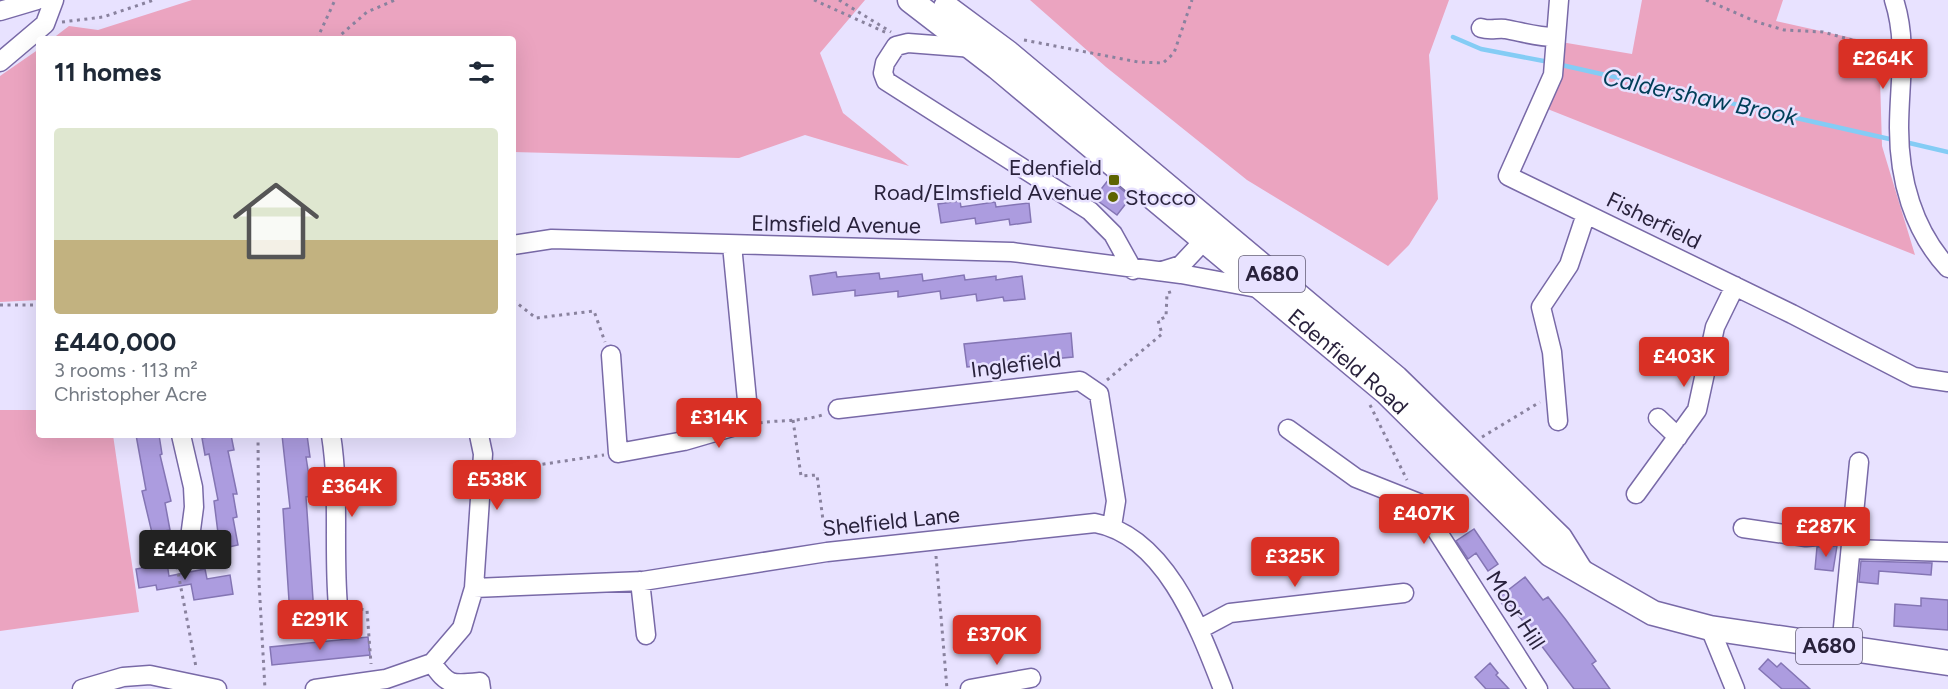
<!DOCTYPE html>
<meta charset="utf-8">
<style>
body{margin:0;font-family:Figtree,sans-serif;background:#f6f6f7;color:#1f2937;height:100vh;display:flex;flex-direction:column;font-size:22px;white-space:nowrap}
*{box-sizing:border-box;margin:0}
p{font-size:20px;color:#747a83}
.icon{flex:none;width:33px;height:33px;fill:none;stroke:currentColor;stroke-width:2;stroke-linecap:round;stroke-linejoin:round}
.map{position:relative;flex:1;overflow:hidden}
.details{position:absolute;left:36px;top:36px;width:480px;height:402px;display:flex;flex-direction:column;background:#fff;border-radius:6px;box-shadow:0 6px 24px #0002}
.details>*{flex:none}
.price{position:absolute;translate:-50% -51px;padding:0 14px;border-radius:6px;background:#d93025;color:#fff;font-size:20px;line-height:39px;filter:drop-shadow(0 2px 3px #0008)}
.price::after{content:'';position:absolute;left:50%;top:36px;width:18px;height:14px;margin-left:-9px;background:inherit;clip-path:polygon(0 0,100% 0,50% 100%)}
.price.selected{background:#222;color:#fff}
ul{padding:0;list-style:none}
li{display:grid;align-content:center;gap:12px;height:318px;padding:0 18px}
li span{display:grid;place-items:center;height:186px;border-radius:6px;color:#555}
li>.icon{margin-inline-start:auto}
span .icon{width:108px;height:108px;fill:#fffc;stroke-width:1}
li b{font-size:26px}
h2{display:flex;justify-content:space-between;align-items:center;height:72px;padding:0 18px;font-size:26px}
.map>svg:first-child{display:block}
.green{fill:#eba4c0}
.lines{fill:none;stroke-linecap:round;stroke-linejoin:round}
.stream{stroke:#84ccf5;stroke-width:4.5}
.building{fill:#ac9cdf;stroke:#8475b4;stroke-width:1.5}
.minor-casing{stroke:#7869a7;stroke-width:21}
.major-casing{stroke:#7869a7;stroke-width:27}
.path{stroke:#89829e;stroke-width:3;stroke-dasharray:3 4.5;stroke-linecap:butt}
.minor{stroke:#fff;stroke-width:18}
.major{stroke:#fff;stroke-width:24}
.poi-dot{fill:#5d6401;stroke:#e8e2ff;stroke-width:2}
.labels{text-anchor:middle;stroke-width:5;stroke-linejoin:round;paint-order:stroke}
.shield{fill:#e8e2ff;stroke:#625c76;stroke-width:1.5}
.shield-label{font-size:21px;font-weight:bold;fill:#29223c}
.poi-label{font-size:22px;fill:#29223c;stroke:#e8e2ff;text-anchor:end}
.street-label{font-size:22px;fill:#29223c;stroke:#e8e2ff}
.water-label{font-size:24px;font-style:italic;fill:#003e58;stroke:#e8e2ff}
</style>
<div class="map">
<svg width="1948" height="689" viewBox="0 0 1948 689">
<rect width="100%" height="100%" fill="#e8e2ff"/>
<path class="green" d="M192 0H865L820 53 843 113 909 166 805 135 739 158 513 152V39H52L69 26 98 30Z
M1030 0H1449L1429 55 1438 199 1409 245 1388 266 1247 180 1106 67Z
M1642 0H1783L1776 21 1879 44 1882 146 1915 255 1540 106 1561 42 1632 54Z
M39 49V300L0 302V76Z
M0 410H39V435H113L139 612 0 631Z"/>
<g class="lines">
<path class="stream" d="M1453 37 1481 49 1549 62
M1557 64 1894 140
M1905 142 1948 152"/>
</g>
<path class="building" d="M1109 179 1131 197 1117 215 1094 198Z
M960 201 961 207 995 202 996 207 1029 203 1031 222 1010 225 1009 219 976 224 975 218 941 223 938 204Z
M836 272 837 277 879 273 880 279 922 274 923 281 964 275 965 280 996 276V280L1022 276 1025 299 1004 301 1003 297 977 301 976 294 941 299 940 291 898 297V291L855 296V290L813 295 810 276Z
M1071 333 1073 357 967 367 964 344Z
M136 435H159L162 454 160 455 171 501 165 503 170 530 152 533 142 491 146 490Z
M221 435H231L234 450 228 451 237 494H233L237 517 233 518 238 545 220 549 214 501 218 500 209 454 205 455 202 438Z
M282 435H307L310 457H306L312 496 306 497 314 614 290 616 283 509 290 508Z
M1474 529 1498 564 1488 571 1476 553 1468 559 1456 541Z
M1837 546 1833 571 1815 569 1817 547Z
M1861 561 1932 563 1931 575 1879 571 1878 584 1859 582Z
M167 563 169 576 205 569 207 579 230 575 233 594 194 600 191 584 157 590 156 585 139 588 136 569Z
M1525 577 1543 600 1548 597 1566 620 1596 661 1592 664 1610 689H1574L1510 604 1505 608 1498 598Z
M1921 598 1948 600V630L1894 626 1895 604 1921 606Z
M368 637 370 655 272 665 270 647Z
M1768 659 1777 667 1781 663 1810 689H1782L1759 669Z
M1490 663 1498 673 1496 675 1509 689H1486L1475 677Z"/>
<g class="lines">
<g class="minor-casing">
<path id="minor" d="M1559 0 1553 75 1508 176 1792 314 1914 377 1948 382
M1894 0C1908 43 1899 84 1899 128 1899 179 1913 230 1948 268
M0 11 37 0
M1481 28C1491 31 1496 28 1505 29 1522 32 1537 37 1555 37
M973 48 908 43 896 46 885 63 883 73 886 81 1090 211 1113 234 1133 270
M0 62 45 24 54 0
M513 245 552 239 1012 252 1181 274 1257 288
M1162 271 1181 265 1212 232
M611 355 618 453 684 441 732 427 747 400 732 245
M838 409 1080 381 1099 394 1116 501 1112 526
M1658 418 1678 437
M1558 421 1552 352 1541 307 1569 265 1586 214
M1288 429 1356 478 1419 503 1538 689
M181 435 193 487 194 507 189 545
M331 435C340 491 333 549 338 606
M1636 494 1697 410 1715 327 1735 286
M1743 528 1806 537 1853 533
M1851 549 1948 552
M640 581 646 635
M474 588 643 581 827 552 1095 523C1166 536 1200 630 1223 689
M1710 628 1735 689
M1200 629 1230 613 1404 593
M1841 648 1859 462
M432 663C448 686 452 685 480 682L481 689
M82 689 123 677 150 675 217 689
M315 689 386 679 432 663 462 628 474 588 483 454 479 435
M970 689 1031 678"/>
</g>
<g class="major-casing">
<g id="major">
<path id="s1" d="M910 0 997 67 1386 392 1550 554 1653 613 1710 628 1948 663"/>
<path d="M946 7 1008 53 1396 378 1560 538 1580 570"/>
</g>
</g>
<path class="path" d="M814 0 887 33
M839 0 891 32
M1706 0 1757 22 1784 30 1823 32 1885 49
M62 22 103 17 154 0
M317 39 335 0
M336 39 367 12 395 0
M1024 40 1138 62 1163 63 1174 53 1192 0
M513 300 536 318 594 311 605 342
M0 305H39
M1107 380 1162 334 1158 320 1166 317 1167 293 1174 291
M1370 405 1407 480
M793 420 801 476 817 475 825 535
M752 424C778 419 800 423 825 414
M258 435 259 582 265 689
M1482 437 1540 402
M498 471 604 455
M936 556 947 689
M179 559 177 567 196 667
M353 608 367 610 371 664"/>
<use href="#minor" class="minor"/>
<use href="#major" class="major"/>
</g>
<g class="poi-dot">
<rect x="1108" y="174" width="12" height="12" rx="3"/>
<circle cx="1113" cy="197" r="6"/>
</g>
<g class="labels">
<g class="shield">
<rect x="1239" y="256" width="66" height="36" rx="4.5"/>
<rect x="1796" y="628" width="66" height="36" rx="4.5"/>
</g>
<g class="shield-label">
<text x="1272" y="281">A680</text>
<text x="1829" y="653">A680</text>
</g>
<g class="poi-label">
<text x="1102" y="175">Edenfield<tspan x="1102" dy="25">Road/Elmsfield Avenue</tspan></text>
<text x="1125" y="205" text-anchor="start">Stocco</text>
</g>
<g class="street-label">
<text transform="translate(1654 220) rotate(26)" y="8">Fisherfield</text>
<text transform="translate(836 224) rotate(1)" y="8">Elmsfield Avenue</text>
<text transform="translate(1016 364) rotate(-7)" y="8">Inglefield</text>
<text dy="8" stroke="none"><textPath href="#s1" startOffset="568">Edenfield Road</textPath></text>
<text transform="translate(891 521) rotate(-6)" y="8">Shelfield Lane</text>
<text transform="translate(1516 610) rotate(57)" y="8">Moor Hill</text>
</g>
<g class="water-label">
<text transform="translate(1700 97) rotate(12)" y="8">Caldershaw Brook</text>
</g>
</g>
</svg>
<b class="price" style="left:1883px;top:90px">£264K</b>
<b class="price" style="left:1684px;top:388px">£403K</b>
<b class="price" style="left:719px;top:449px">£314K</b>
<b class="price" style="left:497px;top:511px">£538K</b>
<b class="price" style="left:352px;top:518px">£364K</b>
<b class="price" style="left:1424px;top:545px">£407K</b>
<b class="price" style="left:1826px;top:558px">£287K</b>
<b class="price selected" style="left:185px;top:581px">£440K</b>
<b class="price" style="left:1295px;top:588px">£325K</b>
<b class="price" style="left:320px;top:651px">£291K</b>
<b class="price" style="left:997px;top:666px">£370K</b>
<section class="details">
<h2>11 homes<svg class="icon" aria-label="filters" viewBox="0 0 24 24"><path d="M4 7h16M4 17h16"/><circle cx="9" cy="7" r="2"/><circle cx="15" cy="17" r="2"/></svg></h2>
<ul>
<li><span style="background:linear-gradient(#dfe7d0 60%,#c2b280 0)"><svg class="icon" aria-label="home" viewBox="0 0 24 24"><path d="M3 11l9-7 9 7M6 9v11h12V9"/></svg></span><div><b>£440,000</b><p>3 rooms · 113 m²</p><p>Christopher Acre</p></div></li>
</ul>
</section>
</div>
